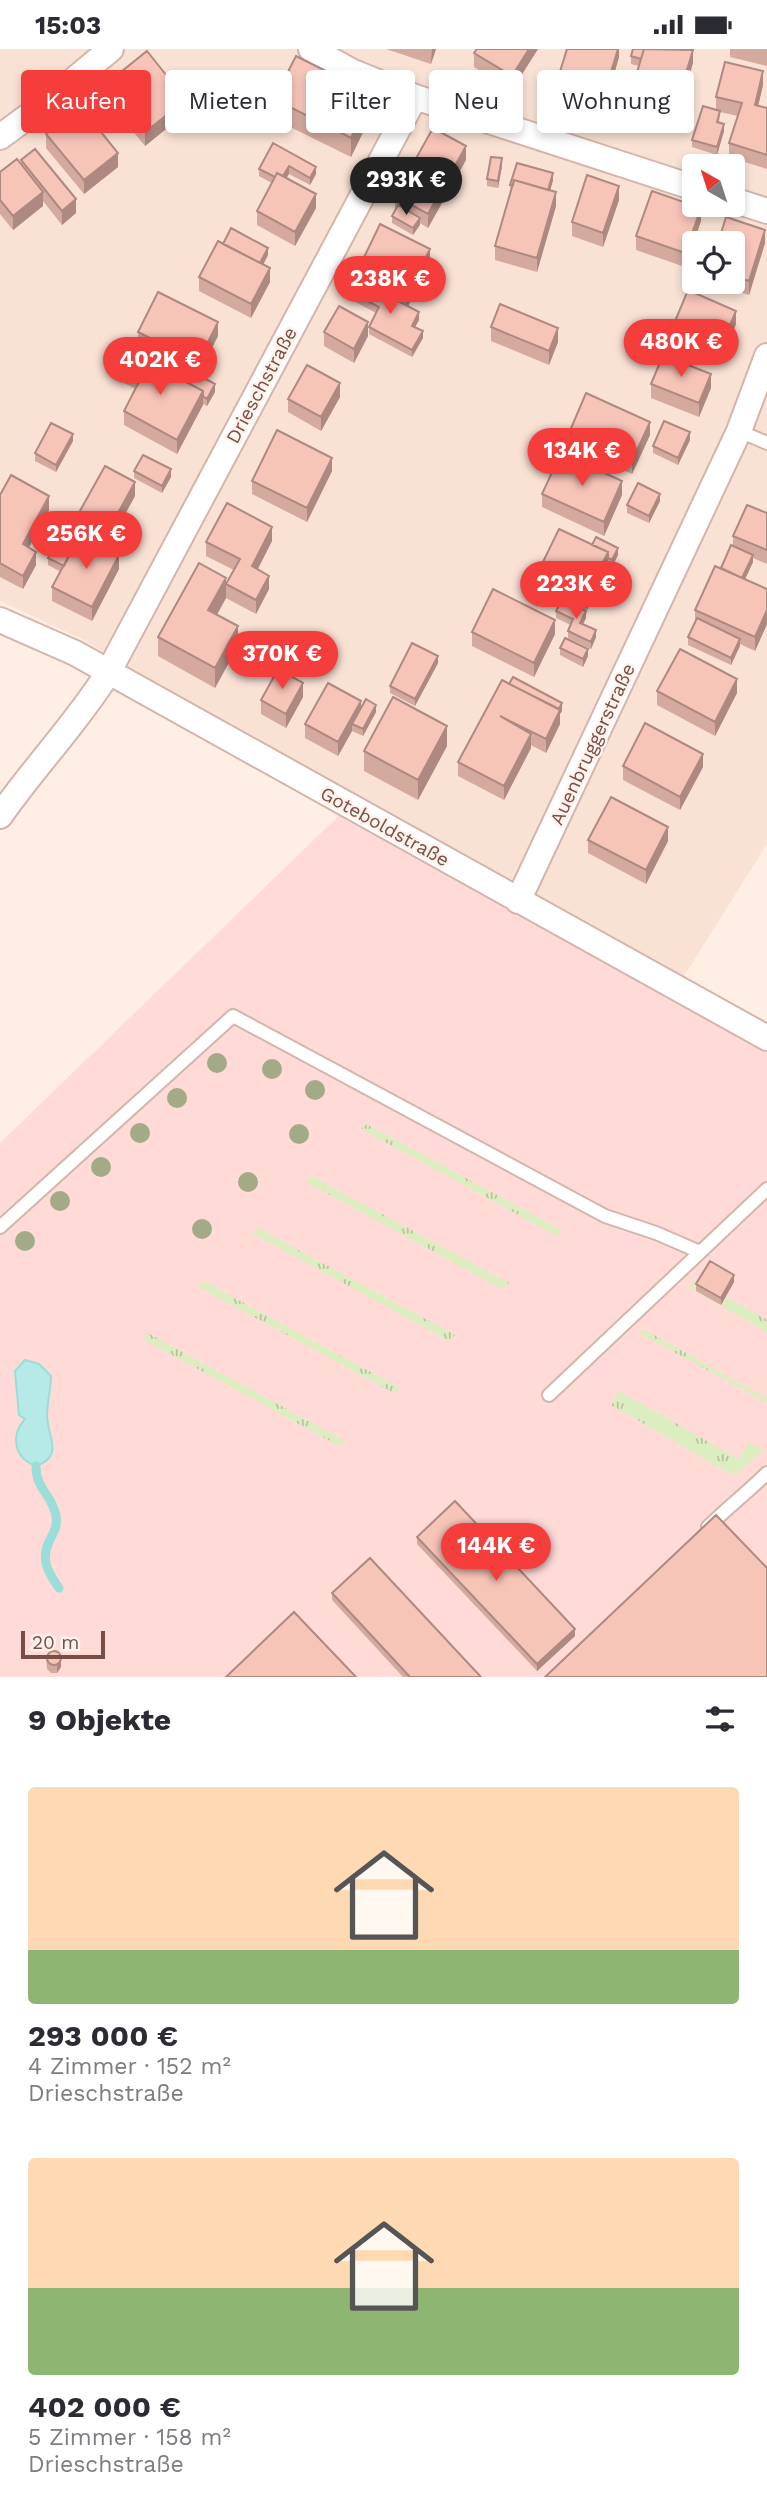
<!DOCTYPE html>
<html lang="de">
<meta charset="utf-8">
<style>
body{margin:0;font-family:"Work Sans",sans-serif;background:#f7f7f7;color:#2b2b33;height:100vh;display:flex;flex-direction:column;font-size:26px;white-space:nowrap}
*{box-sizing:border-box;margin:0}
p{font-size:23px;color:#7c7c81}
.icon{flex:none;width:38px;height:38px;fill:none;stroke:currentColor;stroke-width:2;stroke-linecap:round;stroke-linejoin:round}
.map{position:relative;height:1628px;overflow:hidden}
.side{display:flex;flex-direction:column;background:#fff;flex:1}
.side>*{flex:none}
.banner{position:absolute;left:21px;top:21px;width:726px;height:63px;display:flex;gap:14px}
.needle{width:46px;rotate:321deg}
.controls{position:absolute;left:682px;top:105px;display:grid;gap:14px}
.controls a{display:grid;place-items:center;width:63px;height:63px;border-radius:7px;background:#fff;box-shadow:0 4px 10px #0003;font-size:35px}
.scale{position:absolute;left:21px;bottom:18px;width:84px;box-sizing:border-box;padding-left:7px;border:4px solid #7a4e46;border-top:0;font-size:19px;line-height:24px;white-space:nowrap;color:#7a4e46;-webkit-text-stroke:5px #fff3ec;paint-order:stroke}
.price{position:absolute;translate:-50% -60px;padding:0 16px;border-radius:24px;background:#f53e3c;color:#fff;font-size:23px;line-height:46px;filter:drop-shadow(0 2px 4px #0008)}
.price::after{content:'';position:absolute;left:50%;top:42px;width:21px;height:16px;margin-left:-10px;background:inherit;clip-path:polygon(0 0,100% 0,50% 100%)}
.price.on{background:#222;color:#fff}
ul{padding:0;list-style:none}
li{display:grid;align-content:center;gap:14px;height:371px;padding:0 28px}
li span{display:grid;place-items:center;height:217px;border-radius:7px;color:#555}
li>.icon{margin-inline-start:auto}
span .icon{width:126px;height:126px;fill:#fffc;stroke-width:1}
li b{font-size:30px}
h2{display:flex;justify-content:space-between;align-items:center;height:84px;padding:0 28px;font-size:30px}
.tag{padding:0 24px;border-radius:7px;background:#fff;box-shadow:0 4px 10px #0003;font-size:24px;line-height:63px}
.tag.on{background:#f53e3c;color:#fff}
.status{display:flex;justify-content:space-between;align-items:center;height:49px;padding:0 35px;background:#fff;direction:ltr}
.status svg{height:19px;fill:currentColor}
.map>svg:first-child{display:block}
.residential{fill:#f9e1d4;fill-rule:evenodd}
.commercial{fill:#ffdad7}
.grass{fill:url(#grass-tufts)}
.water{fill:#b6eae7;stroke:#9bddd9;stroke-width:2}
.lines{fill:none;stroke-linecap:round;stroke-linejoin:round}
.stream{stroke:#9bddd9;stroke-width:9}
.lane-casing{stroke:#d4b5ab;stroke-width:16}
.street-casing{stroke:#d4b5ab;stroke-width:28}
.lane{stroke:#fff;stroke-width:12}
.street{stroke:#fff;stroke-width:24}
.tree{fill:#a2ab85}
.wall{fill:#d4a99e}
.shaded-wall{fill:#ad8981}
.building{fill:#f7c4b8;stroke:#ad8981;stroke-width:2}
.labels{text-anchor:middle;stroke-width:5;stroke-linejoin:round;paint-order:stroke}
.street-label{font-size:19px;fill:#7a4e46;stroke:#fff3ec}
</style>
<div class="status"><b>15:03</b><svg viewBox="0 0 49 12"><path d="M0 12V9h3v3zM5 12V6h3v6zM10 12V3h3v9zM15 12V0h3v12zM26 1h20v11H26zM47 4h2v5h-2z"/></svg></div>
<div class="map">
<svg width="767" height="1628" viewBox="0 0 767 1628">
<defs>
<pattern id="grass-tufts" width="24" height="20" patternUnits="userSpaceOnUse" patternTransform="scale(1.75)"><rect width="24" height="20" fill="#dceec0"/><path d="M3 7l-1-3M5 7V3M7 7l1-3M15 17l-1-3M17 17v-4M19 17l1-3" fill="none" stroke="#b7c39e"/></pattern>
</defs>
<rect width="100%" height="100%" fill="#feeee4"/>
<path class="residential" d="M0 0H767V795L684 927 352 754 82 590 0 552ZM695 117H733V156H695ZM695 194H733V233H695Z"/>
<path class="commercial" d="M352 754 767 973V1628H0V1094Z"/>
<path class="grass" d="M367 1075 563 1182 557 1187 361 1080Z
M312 1127 509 1234 502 1240 306 1133Z
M258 1179 455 1286 449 1292 252 1184Z
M697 1231 767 1271V1283L688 1238Z
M204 1232 400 1339 394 1344 197 1237Z
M643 1280 767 1349V1354L639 1284Z
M148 1284 345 1392 339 1397 143 1290Z
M619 1342 739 1410 749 1393 763 1401 738 1424 731 1425 611 1356Z"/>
<path class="water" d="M25 1311 39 1315 51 1327C51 1340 47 1353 47 1366 47 1387 65 1407 36 1417 14 1409 10 1387 25 1370L19 1366 15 1322Z"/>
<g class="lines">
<path class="stream" d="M36 1417C36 1441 52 1445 56 1467 58 1478 53 1484 49 1493 40 1511 49 1525 59 1539"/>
<g class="lane-casing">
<path id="lane" d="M739 382 767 394
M0 1178 233 967 605 1167 656 1184 700 1203
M549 1346 767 1140
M708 1478C727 1459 748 1443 767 1424"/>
</g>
<g class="street-casing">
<path id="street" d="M311 0 353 23 415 48 695 139
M0 88 46 54 111 0
M733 151 767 162
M0 571 75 604 767 989
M0 767C34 718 76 675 108 624L415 48
M518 852 739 382 767 307"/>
</g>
<use href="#lane" class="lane"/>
<use href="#street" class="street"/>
</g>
<g class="tree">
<circle cx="217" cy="1014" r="10"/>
<circle cx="272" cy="1020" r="10"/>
<circle cx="315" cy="1041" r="10"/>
<circle cx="177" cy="1049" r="10"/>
<circle cx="140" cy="1084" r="10"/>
<circle cx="299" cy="1085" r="10"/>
<circle cx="101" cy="1118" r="10"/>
<circle cx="248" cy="1133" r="10"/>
<circle cx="60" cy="1152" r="10"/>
<circle cx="202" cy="1180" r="10"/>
<circle cx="25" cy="1192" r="10"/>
</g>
<path class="wall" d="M386 0H436L431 15Z
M477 0H538L512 41 474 18V4Z
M619 0V8L601 70 554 56V42Z
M730 0H767V17L730 8Z
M631 7 693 14 673 80 628 67V53L639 17 631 15Z
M106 35 186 64 145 97 106 49Z
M763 36 758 57 767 59V120L729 108V94L738 67 720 63 719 74 724 82 717 106 692 98V91L716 61V48Z
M274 50 372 65 351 108 274 70Z
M46 85 118 118 84 145 46 99Z
M273 94 316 125 310 136 289 125 286 129 316 159 295 197 257 176V162L272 134 259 127V120Z
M21 111 76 164 62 176 43 152V157L13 181 0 165V123L21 115Z
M466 111 428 179 420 174 413 186 392 174V167L395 161V147Z
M502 117 498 139 487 137V130Z
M553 131 550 142 556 157 537 223 495 211V197L511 143 510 136Z
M619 151 603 198 572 187V173Z
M701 172 685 218 636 201V187Z
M733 194H765L749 246 710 233H733Z
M223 195 268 206 263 216 270 233 251 269 199 242V228Z
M430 214 408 257 419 271 415 278 423 289 412 308 369 285V278L376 264 350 250V243L357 231V223Z
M736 275 721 311 673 290V277Z
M491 278 558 293 549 316 491 292Z
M138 283 218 287 198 326 215 343 207 357 203 355 177 405 124 376V362L136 340 120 332V318L185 332 191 323 138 296Z
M324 283 368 287 354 314 324 297Z
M651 335 711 339 699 368 651 349Z
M340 348 321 382 288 363V350Z
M569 384 650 386 632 425 569 398Z
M690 391 678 416 653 404V397Z
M73 392 56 423 35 412V404Z
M134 422 171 428 162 444 134 429Z
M332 422 307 473 252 445V432Z
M542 445 622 446 604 487 542 458Z
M0 446 49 461 29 499 36 516 23 540 0 528Z
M135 447 106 500 119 520 92 572 52 552V538L61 523 48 516V509L71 491V478Z
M660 452 649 474 627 464V456Z
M767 464V515L753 509V513L745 530 767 540V575L755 602 740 595 731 616 688 596V588L695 573V561L733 497V487Z
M272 492 258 520 269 540 256 565 226 549 217 566 238 597 215 639 158 607V588L226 535 234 521 206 507V493Z
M592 496 618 506 612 518 608 517 587 561 538 537V523Z
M556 562 586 569 583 575 596 588 591 600 568 589V582L571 576 556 569Z
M472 583 555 585 534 628 472 597Z
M560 599 588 607 583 618 560 606Z
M438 614 415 657 390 644V637Z
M502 631 562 662 560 665V675L546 704 531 696V699L504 751 458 727V713Z
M657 642 737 644 715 687 657 656Z
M303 648 286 679 261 665V651Z
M361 658 376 663 363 687 352 682 338 707 305 689V675Z
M447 697 418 751 364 722V702Z
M623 717 703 718 680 761 623 731Z
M588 791 668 792 646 835 588 804Z
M734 1233 721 1256 696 1242V1235Z
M417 1488 575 1587 537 1622 417 1495Z
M332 1544 481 1628H403L332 1551Z
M46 1607 61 1618 57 1624H51L47 1620Z"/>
<path class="shaded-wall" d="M432 0H436L431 15Z
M529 0H538L512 41V27Z
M618 0H619V8L601 70V56Z
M693 1V14L673 80V66Z
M763 22V36L755 70V56Z
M372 45V65L351 108V89Z
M186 51V64L145 97V83Z
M724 75V82L717 106V98Z
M466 97V111L428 179V165Z
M118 104V118L84 145V131Z
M502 109V117L498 139V132Z
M289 117V125L280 139V132Z
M316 118V125L310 136V129Z
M553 124V131L547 153V146Z
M619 137V151L603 198V184Z
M43 143V157L13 181V167Z
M556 143V157L537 223V209Z
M316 145V159L295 197V183Z
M76 150V164L62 176V162Z
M701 159V172L685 218V204Z
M420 169V176L413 186V179Z
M765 181V194L749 246V232Z
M268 199V206L258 225V218Z
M430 200V214L406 261V247Z
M270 219V233L251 269V255Z
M736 262V275L721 311V297Z
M419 263V271L412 284V277Z
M218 273V287L198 326V313Z
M368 273V287L354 314V300Z
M558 279V293L549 316V302Z
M423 282V289L412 308V301Z
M711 325V339L699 368V354Z
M340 334V348L321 382V368Z
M215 335V343L207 357V350Z
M203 342V356L177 405V391Z
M650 373V386L632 425V412Z
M690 383V391L678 416V409Z
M73 385V392L56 423V416Z
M332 409V422L307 473V459Z
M171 420V428L162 444V437Z
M622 432V446L604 487V473Z
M135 433V447L101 509V495Z
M660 445V452L649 474V467Z
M49 447V461L23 509V495Z
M272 478V492L252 531V517Z
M618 499V506L612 518V511Z
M36 503V516L23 540V527Z
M608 503V517L587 561V547Z
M119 506V520L92 572V558Z
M753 506V513L741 539V532Z
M269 527V540L256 565V551Z
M226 529V549L208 581V561Z
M767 561V575L755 602V588Z
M586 562V569L580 581V574Z
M555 571V585L534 628V614Z
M238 577V597L215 639V619Z
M596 581V588L591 600V593Z
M740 590V597L731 616V609Z
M588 600V607L583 618V610Z
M438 607V614L415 657V650Z
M737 630V644L715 687V673Z
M303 634V648L286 679V665Z
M361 652V665L352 675V682L338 707V693Z
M562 654V662L560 665V675L546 704V690Z
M376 656V663L363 687V680Z
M447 677V697L418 751V731Z
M531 685V699L504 751V737Z
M703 705V718L680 761V748Z
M668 778V792L646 835V821Z
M734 1226V1233L721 1256V1249Z
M575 1580V1587L537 1622V1615Z
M61 1611V1618L57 1624V1617Z"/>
<path class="building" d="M477 0H529L512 27 474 4Z
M567 0H618L601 56 554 42Z
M633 0H644L641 10 631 7Z
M644 0 693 1 673 66 628 53Z
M147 2 186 51 145 83 106 35Z
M296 7 372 45 351 89 274 50Z
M725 13 763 22 755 56 767 59V106L729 94 742 54 716 48Z
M80 57 118 104 84 131 46 85Z
M703 57 720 62 717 73 724 75 717 98 692 91Z
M433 79 466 97 428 165 395 147Z
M273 94 316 118 310 129 289 117 283 127 277 124 275 128 259 120Z
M35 100 76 150 62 162 21 111Z
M491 108 502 109 498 132 487 130Z
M17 110 43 143 13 167 0 151V123Z
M517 114 553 124 548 141 514 131 513 136H510Z
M277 124 316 145 295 183 257 162Z
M587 126 619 137 603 184 572 173Z
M514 131 556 143 537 209 495 197Z
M652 142 701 159 685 204 636 187Z
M398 156 420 169 413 179 392 167Z
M726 168 765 181 749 232 733 227V194H718Z
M380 175 430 200 406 247 357 223Z
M231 179 268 199 260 214 223 195Z
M218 192 270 219 251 255 199 228Z
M357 230 419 263 412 277 423 282 412 301 369 278 379 258 350 243Z
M688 241 736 262 721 297 673 277Z
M158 243 218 273 198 313 138 283Z
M500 255 558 279 549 302 491 278Z
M339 257 368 273 354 300 324 283Z
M128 302 203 342 177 391 124 362 141 329 120 318Z
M663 306 711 325 699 354 651 335Z
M307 316 340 334 321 368 288 350Z
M191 322 215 335 207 350 203 347V342L185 332Z
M586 344 650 373 632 412 569 384Z
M664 372 690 383 678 409 653 397Z
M51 374 73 385 56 416 35 404Z
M277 381 332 409 307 459 252 432Z
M561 404 622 432 604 473 542 445Z
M143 406 171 420 162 437 134 422Z
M105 417 135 433 101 495 71 478Z
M11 426 49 447 23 495 36 503 23 527 0 514V446Z
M638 434 660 445 649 467 627 456Z
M227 454 272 478 252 517 269 527 256 551 226 535 240 510 206 493Z
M747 456 767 464V501L733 487Z
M559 480 608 503 587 547 538 523Z
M60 485 76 493 64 517 48 509Z
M80 486 119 506 92 558 52 538Z
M596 488 618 499 612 511 608 509V503L592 496Z
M731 496 753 506 742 529 721 519Z
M199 514 226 529 208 561 238 577 215 619 158 588Z
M715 517 767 540V561L755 588 695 561Z
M493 540 555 571 534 614 472 583Z
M562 551 586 562 580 574 596 581 591 593 568 582 573 570 556 562Z
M697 569 740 590 731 609 688 588Z
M565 589 588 600 583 610 560 599Z
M412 594 438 607 415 650 390 637Z
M680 600 737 630 715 673 657 642Z
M278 620 303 634 286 665 261 651Z
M513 628 562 654 559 660 509 635Z
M502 631 560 661 546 690 500 667 531 685 504 737 458 713Z
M328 634 361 652 338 693 305 675Z
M393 648 447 677 418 731 364 702Z
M366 650 376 656 363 680 352 675Z
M645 674 703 705 680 748 623 717Z
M611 748 668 778 646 821 588 791Z
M710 1212 734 1226 721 1249 696 1235Z
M455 1452 575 1580 537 1615 417 1488Z
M716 1466 767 1519V1628H545Z
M370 1509 481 1628H410L332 1544Z
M294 1563 356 1628H226Z
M47 1609a7 7 0 1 1 14 0a7 7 0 1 1-14 0Z"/>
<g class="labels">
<g class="street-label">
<text transform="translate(261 336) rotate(-62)" y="7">Drieschstraße</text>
<text transform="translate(592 695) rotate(-65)" y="7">Auenbruggerstraße</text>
<text transform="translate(385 777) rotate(29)" y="7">Goteboldstraße</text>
</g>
</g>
</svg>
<div class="controls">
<a><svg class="needle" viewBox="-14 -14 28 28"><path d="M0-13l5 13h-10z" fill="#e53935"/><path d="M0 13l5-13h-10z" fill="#7c7c81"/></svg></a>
<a><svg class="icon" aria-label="locate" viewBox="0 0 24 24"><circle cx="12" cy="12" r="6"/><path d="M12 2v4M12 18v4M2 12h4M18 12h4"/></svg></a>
</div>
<div class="scale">20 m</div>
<b class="price on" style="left:406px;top:168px">293K €</b>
<b class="price" style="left:390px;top:267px">238K €</b>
<b class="price" style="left:681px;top:330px">480K €</b>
<b class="price" style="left:160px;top:348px">402K €</b>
<b class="price" style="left:582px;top:439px">134K €</b>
<b class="price" style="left:86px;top:522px">256K €</b>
<b class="price" style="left:576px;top:572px">223K €</b>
<b class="price" style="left:282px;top:642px">370K €</b>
<b class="price" style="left:496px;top:1534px">144K €</b>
<div class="banner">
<a class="tag on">Kaufen</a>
<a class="tag">Mieten</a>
<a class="tag">Filter</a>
<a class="tag">Neu</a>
<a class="tag">Wohnung</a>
</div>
</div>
<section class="side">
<h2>9 Objekte<svg class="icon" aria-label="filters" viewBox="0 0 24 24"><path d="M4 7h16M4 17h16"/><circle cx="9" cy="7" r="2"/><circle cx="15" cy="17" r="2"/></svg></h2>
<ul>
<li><span style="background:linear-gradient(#ffd9b3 75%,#8fb573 0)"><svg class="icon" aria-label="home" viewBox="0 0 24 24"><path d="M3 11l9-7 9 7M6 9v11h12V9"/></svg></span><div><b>293 000 €</b><p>4 Zimmer · 152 m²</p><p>Drieschstraße</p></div></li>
<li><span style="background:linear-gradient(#ffd9b3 60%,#8fb573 0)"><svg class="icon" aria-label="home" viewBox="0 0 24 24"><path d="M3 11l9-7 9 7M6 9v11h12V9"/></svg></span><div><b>402 000 €</b><p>5 Zimmer · 158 m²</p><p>Drieschstraße</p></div></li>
</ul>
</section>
